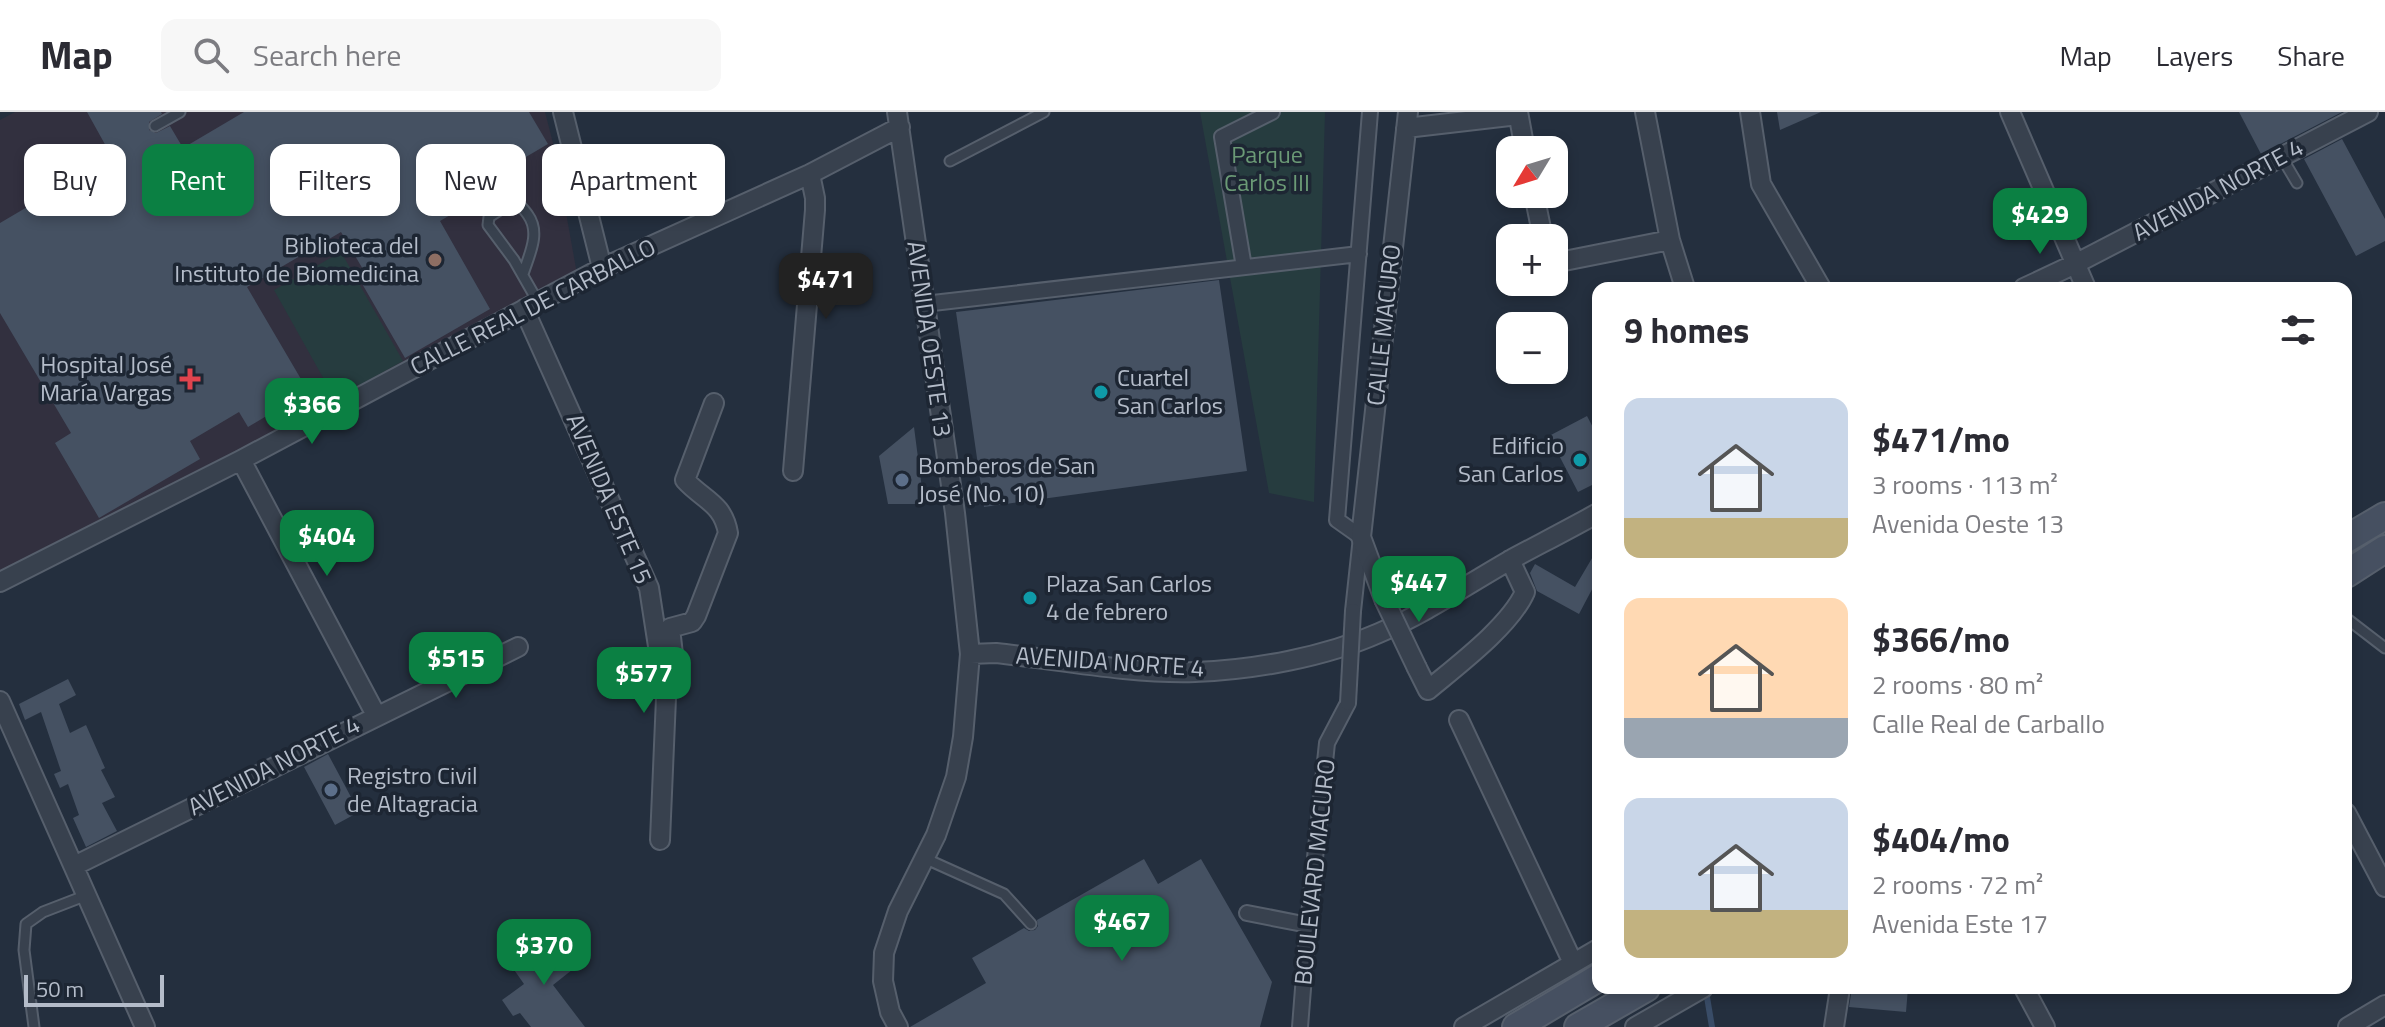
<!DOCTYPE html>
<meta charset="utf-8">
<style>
body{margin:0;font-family:"Titillium Web",sans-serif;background:#f7f7f7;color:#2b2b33;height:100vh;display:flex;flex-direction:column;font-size:30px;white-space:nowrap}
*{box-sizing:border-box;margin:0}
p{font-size:26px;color:#7c7c81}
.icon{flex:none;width:44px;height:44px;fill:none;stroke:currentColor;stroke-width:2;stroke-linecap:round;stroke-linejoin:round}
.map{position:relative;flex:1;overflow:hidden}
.panel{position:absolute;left:1592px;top:170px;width:760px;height:712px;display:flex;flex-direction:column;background:#fff;border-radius:16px;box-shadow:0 4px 12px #0003}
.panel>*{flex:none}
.hud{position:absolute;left:24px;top:32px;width:760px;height:72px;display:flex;gap:16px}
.needle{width:52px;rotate:232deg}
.controls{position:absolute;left:1496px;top:24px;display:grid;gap:16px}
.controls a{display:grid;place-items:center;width:72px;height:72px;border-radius:16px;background:#fff;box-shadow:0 4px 12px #0003;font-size:40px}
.scale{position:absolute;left:24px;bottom:20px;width:140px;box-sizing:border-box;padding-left:8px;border:4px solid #b4bcc9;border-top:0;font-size:22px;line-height:28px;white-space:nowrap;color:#b4bcc9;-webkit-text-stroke:6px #1d2633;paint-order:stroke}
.price{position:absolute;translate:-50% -68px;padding:0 18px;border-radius:16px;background:#0b8043;color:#fff;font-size:26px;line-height:52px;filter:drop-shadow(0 2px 4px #0008)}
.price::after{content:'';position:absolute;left:50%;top:48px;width:24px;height:18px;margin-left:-12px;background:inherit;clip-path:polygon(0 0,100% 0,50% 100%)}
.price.current{background:#222;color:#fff}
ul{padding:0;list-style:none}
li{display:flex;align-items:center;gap:24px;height:200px;padding:0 32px}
li span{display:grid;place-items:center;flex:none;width:224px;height:160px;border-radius:16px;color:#555}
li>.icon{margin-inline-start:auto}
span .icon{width:96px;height:96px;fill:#fffc;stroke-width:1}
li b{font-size:34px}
h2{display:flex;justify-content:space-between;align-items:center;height:96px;padding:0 32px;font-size:34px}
.pill{padding:0 28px;border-radius:16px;background:#fff;box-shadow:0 4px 12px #0003;font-size:28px;line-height:72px}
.pill.current{background:#0b8043;color:#fff}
header{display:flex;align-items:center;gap:48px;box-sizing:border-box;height:112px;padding:0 40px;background:#fff;border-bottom:2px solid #e1e1e2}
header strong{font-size:38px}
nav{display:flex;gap:44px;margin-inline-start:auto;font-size:28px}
.search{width:560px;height:72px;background:#f7f7f7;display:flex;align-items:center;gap:20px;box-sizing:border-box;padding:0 28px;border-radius:16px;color:#7c7c81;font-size:30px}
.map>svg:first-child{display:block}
.medical{fill:#32303f}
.green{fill:#263c3f}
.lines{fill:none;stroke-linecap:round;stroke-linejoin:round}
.stream{stroke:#394c67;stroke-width:6}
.building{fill:#455162}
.service-casing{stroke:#565f6c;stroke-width:13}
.pedestrian-casing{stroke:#565f6c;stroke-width:18}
.minor-casing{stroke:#565f6c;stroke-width:22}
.secondary-casing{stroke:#565f6c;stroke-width:30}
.service{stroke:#38414e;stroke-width:9}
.pedestrian{stroke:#38414e;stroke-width:14}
.minor{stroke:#38414e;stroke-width:18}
.secondary{stroke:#465061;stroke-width:26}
.pedestrian-bridge-casing{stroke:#565f6c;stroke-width:18;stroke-linecap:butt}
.minor-bridge-casing{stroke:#565f6c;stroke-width:22;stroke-linecap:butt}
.pedestrian-bridge{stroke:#38414e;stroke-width:14}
.minor-bridge{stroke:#38414e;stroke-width:18}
.education-dot{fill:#8d6e63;stroke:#1d2633;stroke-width:3}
.health-dot{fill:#e0444e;stroke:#1d2633;stroke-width:3}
.culture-dot{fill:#0f9aa8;stroke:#1d2633;stroke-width:3}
.service-dot{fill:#5c6f8a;stroke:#1d2633;stroke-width:3}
.labels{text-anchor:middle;stroke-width:7;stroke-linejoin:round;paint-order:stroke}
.park-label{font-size:24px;fill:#6b9a76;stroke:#1d2633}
.street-label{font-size:24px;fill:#b4bcc9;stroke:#1d2633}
.poi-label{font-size:24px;fill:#b4bcc9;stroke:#1d2633;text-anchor:start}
</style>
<header>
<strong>Map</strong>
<div class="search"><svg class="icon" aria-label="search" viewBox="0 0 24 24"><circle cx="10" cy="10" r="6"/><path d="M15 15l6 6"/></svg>Search here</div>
<nav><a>Map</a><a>Layers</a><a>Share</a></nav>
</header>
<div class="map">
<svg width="2385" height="915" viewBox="0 0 2385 915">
<rect width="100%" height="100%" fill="#242f3e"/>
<path class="medical" d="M15 0H545L555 39 577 162 223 349 0 462V8Z"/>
<path class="green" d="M1200 0H1325L1314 390 1269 381Z
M341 140 403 249 335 287 274 178Z"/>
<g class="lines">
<path class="stream" d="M1706 879 1712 915"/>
</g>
<path class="building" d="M87 0H161L162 2 149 10V18L156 21 170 14 183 36 244 0H529L548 32 451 89 457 99 440 109 490 197 405 246 357 163 364 159 341 120 247 175 308 279 248 315 239 300 190 329 200 347 99 406 55 331 71 321 0 201V111L112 45Z
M1777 0H1821L1780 18Z
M2239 0H2342L2261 42Z
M2342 27 2385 107V129L2356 144 2304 47Z
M1219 168 1247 359 984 395 956 200Z
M1587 304 1598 325V370L1578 380 1549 324Z
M914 315 924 392H888L879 344Z
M1598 436V466L1579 502 1537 479 1530 461 1535 452 1575 475Z
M68 567 76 583 59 592 70 621 86 613 105 656 101 658 115 685 102 691 117 719 86 735 73 706 79 703 68 672 60 676 54 662 61 659 41 600 25 608 19 592Z
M328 642 359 700 335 713 304 655Z
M1144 747 1158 772 1201 747 1272 870 1260 915H910L986 871 972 846 1024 816 1029 819 1035 818 1038 814 1037 808Z
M565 826 582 850 553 873 585 915H531L520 901 513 904 502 888 524 872 510 852 535 829 544 843Z
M1852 876H1908L1906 900 1849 895Z"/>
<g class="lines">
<g class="service-casing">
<path id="service" d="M155 14 180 0
M2281 44 2297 71
M950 49 1044 0
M523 162C529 143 541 121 528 103 523 96 521 93 512 90L489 105 488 113 514 148 538 190
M2346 506 2385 536
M924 746 1004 782 1031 812
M34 915 24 838 26 812 43 800 87 783"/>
</g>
<g class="pedestrian-casing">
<path id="pedestrian" d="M1244 155 1222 25 1272 0
M924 192 1359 142
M1353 499 1361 425 1337 408 1370 0
M1247 801 1308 813
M1300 915 1308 813 1327 631 1348 591"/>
</g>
<g class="minor-casing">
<path id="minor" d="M563 0 602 156
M897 0 955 401 970 542 963 625 956 665 936 723 898 799 884 841 883 869 890 900 898 915
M1518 0 1525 38
M1645 0 1670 128 1685 176
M1750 0 1761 72 1821 176
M2010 0 2086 176
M1406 16 1518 3
M1534 82 1543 126
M1554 151 1670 128
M2024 176 2075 152 2368 0
M524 197 649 476 666 586 660 728
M241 348 376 603
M793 359 815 98V86L810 62
M0 470 241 348 602 156 810 62 900 15
M1384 487 1361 425 1408 0
M970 542 996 541C1059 548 1132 562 1195 560 1254 558 1325 545 1379 521 1426 501 1468 472 1512 447 1540 432 1569 417 1598 401
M1417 556 1428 578C1458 553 1510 514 1525 480L1510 448
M670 576 675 560 670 516 692 510 696 504 728 421C723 391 703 388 685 368L714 291
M0 589 145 915
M1459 608 1573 851
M2346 701 2385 775
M74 754 518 535
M2024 876 2045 915
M1464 915 1598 837
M1635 915 1703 876
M1834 915 1840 876
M2348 915 2385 893"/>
</g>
<g class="secondary-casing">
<path id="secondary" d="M2346 427 2385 404
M2346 462 2385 437
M1516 915 1598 866
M1578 915 1646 876"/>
</g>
<use href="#service" class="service"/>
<use href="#pedestrian" class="pedestrian"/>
<use href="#minor" class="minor"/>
<use href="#secondary" class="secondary"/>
<g class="pedestrian-bridge-casing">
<path id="pedestrian-bridge" d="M1348 591 1353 499"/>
</g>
<g class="minor-bridge-casing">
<path id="minor-bridge" d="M1384 487 1417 556"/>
</g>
<use href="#pedestrian-bridge" class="pedestrian-bridge"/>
<use href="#minor-bridge" class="minor-bridge"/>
</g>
<circle class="education-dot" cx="435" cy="148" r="8"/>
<path class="health-dot" d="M186 255h8v8h8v8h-8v8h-8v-8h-8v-8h8z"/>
<g class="culture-dot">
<circle cx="1101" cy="280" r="8"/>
<circle cx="1580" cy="348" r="8"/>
<circle cx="1030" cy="486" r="8"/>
</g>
<g class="service-dot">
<circle cx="902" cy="368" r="8"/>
<circle cx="331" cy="678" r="8"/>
</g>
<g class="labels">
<g class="park-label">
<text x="1267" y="51">Parque<tspan x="1267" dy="28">Carlos III</tspan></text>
</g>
<g class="street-label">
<text transform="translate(2218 78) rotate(-28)" y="8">AVENIDA NORTE 4</text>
<text transform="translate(533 195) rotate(-27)" y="8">CALLE REAL DE CARBALLO</text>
<text transform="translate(1384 213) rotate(-84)" y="8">CALLE MACURO</text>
<text transform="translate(929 227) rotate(82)" y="8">AVENIDA OESTE 13</text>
<text transform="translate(609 387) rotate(67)" y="8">AVENIDA ESTE 15</text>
<text transform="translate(1110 550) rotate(4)" y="8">AVENIDA NORTE 4</text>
<text transform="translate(274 654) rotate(-27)" y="8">AVENIDA NORTE 4</text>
<text transform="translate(1315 760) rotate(-84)" y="8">BOULEVARD MACURO</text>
</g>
<g class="poi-label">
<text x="419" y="142" text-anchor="end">Biblioteca del<tspan x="419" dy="28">Instituto de Biomedicina</tspan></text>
<text x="172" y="261" text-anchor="end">Hospital José<tspan x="172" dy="28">María Vargas</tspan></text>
<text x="1117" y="274">Cuartel<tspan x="1117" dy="28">San Carlos</tspan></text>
<text x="1564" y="342" text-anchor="end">Edificio<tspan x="1564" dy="28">San Carlos</tspan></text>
<text x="918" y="362">Bomberos de San<tspan x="918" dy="28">José (No. 10)</tspan></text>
<text x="1046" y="480">Plaza San Carlos<tspan x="1046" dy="28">4 de febrero</tspan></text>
<text x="347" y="672">Registro Civil<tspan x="347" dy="28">de Altagracia</tspan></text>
</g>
</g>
</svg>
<div class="controls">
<a><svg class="needle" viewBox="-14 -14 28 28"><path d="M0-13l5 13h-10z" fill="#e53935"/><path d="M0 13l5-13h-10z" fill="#7c7c81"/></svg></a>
<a>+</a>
<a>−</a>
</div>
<div class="scale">50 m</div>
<b class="price" style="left:2040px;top:144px">$429</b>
<b class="price current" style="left:826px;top:209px">$471</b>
<b class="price" style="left:312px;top:334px">$366</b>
<b class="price" style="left:327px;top:466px">$404</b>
<b class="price" style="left:1419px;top:512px">$447</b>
<b class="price" style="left:456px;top:588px">$515</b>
<b class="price" style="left:644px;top:603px">$577</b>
<b class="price" style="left:1122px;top:851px">$467</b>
<b class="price" style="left:544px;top:875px">$370</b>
<div class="hud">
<a class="pill">Buy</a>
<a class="pill current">Rent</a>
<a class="pill">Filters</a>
<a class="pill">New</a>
<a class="pill">Apartment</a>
</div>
<section class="panel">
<h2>9 homes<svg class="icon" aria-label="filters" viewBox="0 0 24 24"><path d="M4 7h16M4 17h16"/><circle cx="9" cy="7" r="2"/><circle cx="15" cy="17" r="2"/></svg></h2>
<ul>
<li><span style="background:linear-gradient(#c9d6e8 75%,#c2b280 0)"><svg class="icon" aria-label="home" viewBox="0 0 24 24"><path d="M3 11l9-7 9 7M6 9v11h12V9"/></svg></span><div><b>$471/mo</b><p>3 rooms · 113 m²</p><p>Avenida Oeste 13</p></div></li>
<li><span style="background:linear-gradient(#ffd9b3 75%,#9aa5b1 0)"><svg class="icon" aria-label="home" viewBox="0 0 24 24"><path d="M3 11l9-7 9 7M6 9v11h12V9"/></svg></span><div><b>$366/mo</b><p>2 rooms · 80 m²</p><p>Calle Real de Carballo</p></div></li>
<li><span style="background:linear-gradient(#c9d6e8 70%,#c2b280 0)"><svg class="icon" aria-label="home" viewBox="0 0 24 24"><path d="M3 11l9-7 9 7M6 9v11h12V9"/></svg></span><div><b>$404/mo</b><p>2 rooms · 72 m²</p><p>Avenida Este 17</p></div></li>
</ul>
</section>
</div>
